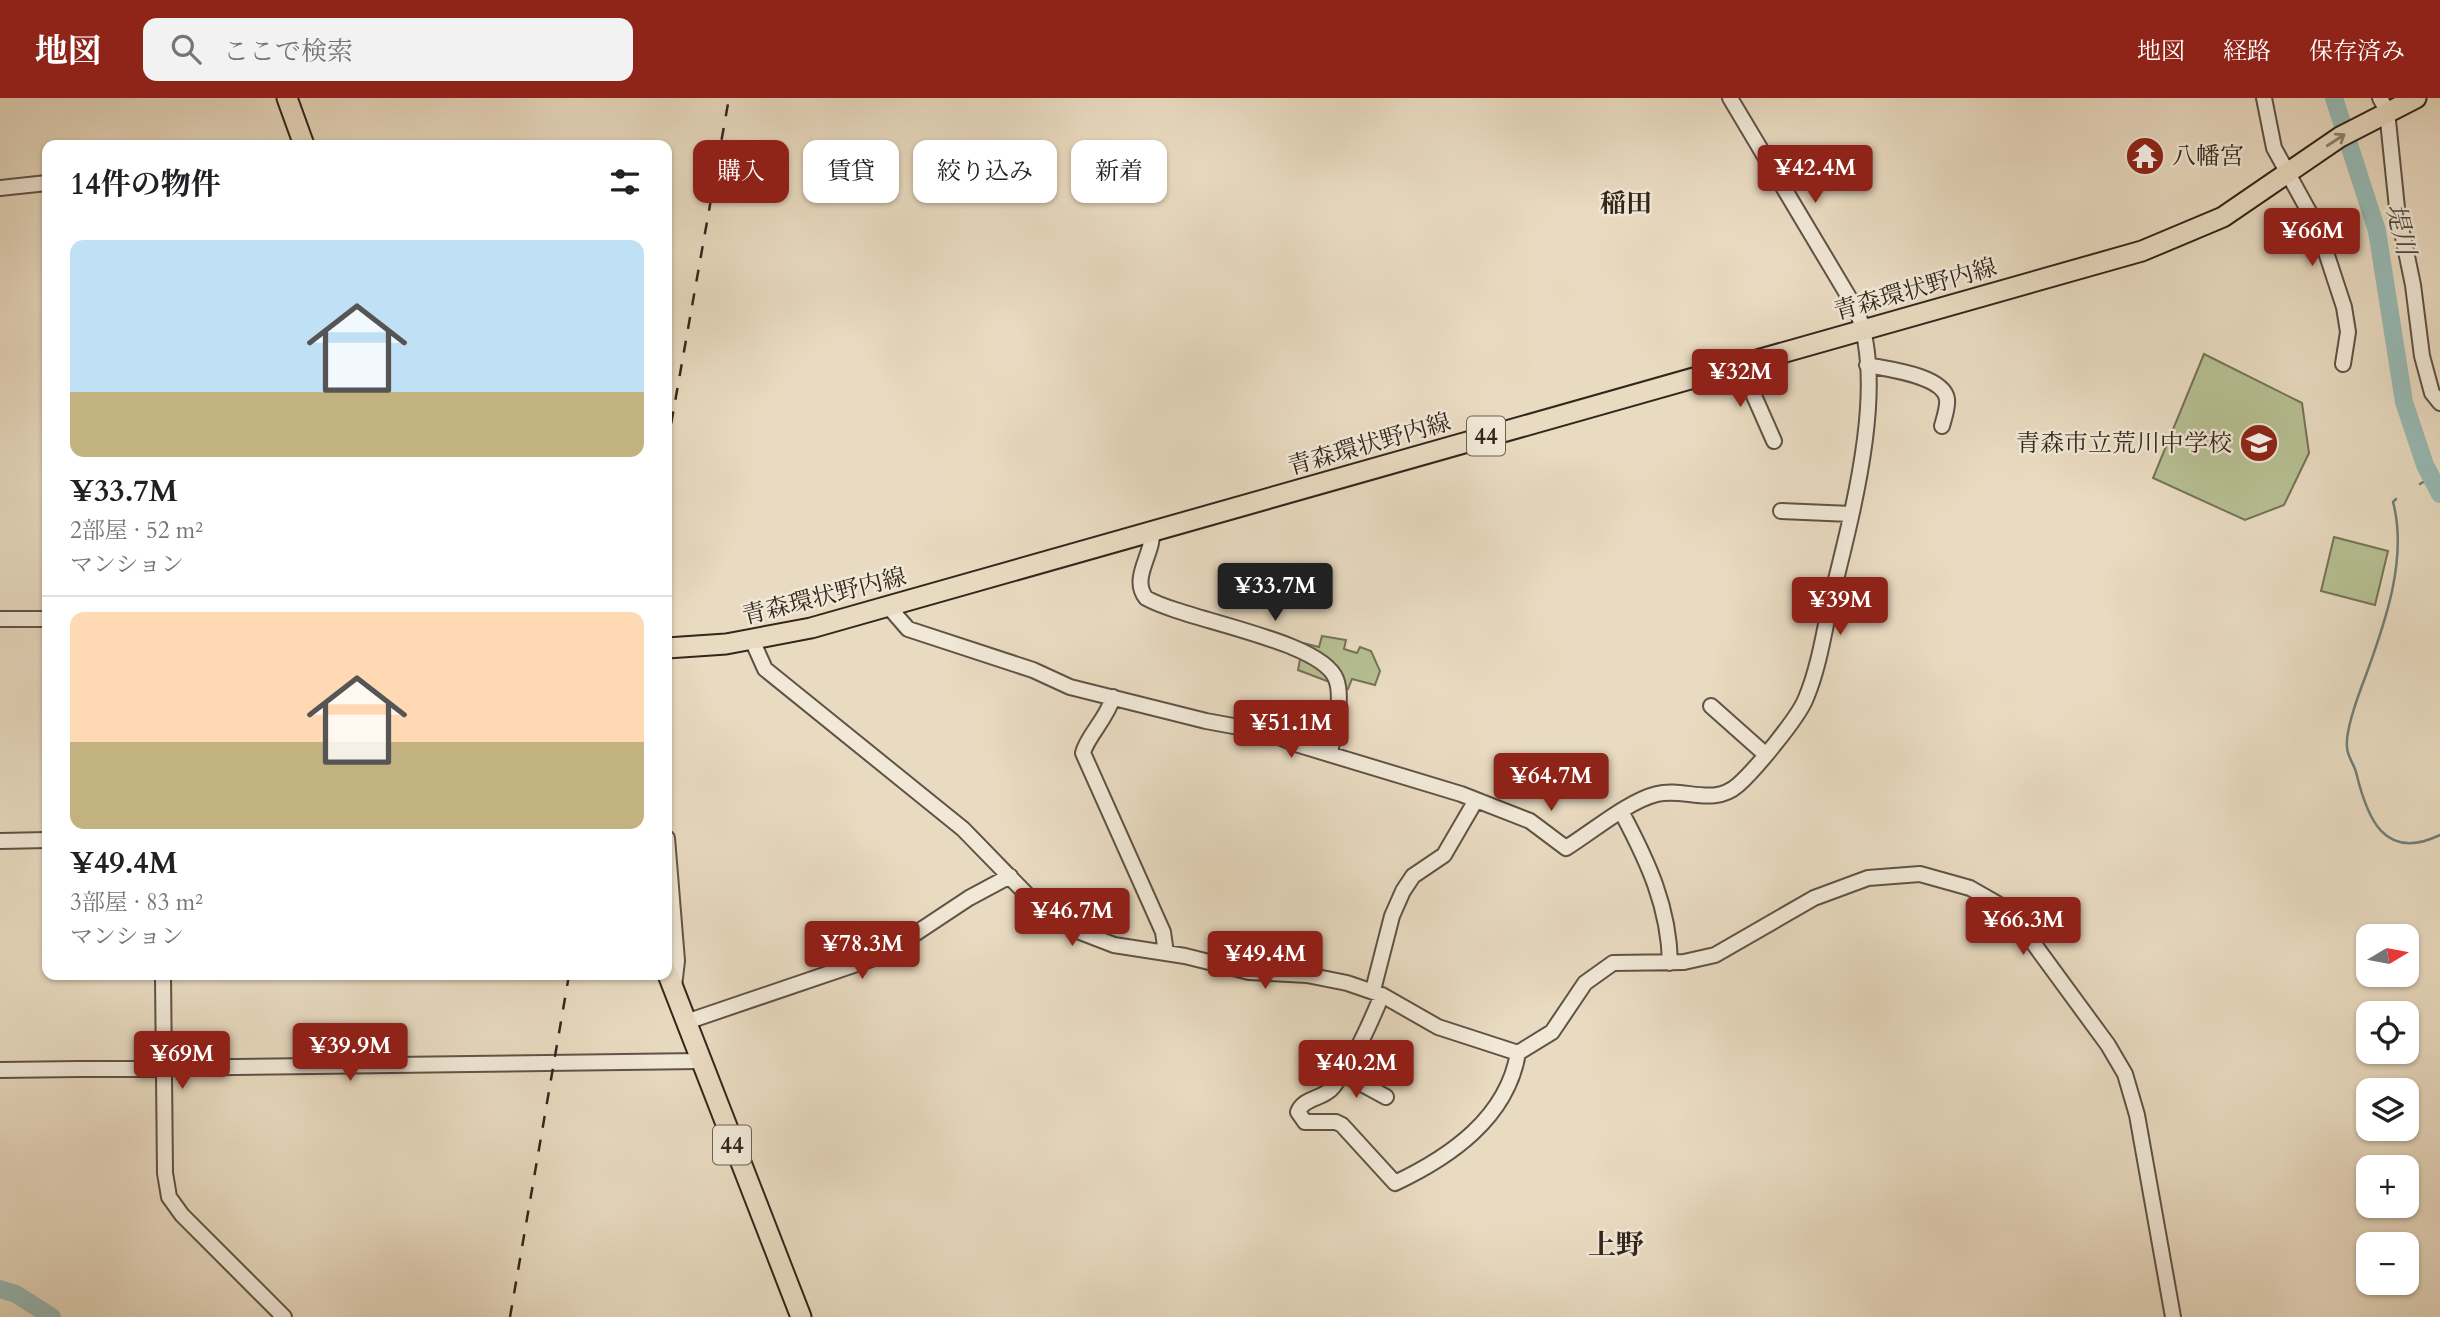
<!DOCTYPE html>
<html lang="ja">
<meta charset="utf-8">
<style>
body{margin:0;font-family:Cardo,"Noto Serif JP",serif;background:#f2f2f2;color:#202124;height:100vh;display:flex;flex-direction:column;font-size:26px;white-space:nowrap}
*{box-sizing:border-box;margin:0}
p{font-size:23px;color:#757577}
.icon{flex:none;width:38px;height:38px;fill:none;stroke:currentColor;stroke-width:2;stroke-linecap:round;stroke-linejoin:round}
.map{position:relative;flex:1;overflow:hidden}
.side{position:absolute;left:42px;top:42px;width:630px;height:840px;display:flex;flex-direction:column;background:#fff;border-radius:14px;box-shadow:0 2px 5px #0004}
.side>*{flex:none}
.banner{position:absolute;left:693px;top:42px;width:665px;height:63px;display:flex;gap:14px}
.needle{width:46px;rotate:80deg}
.tools{position:absolute;left:2356px;top:826px;display:grid;gap:14px}
.tools a{display:grid;place-items:center;width:63px;height:63px;border-radius:14px;background:#fff;box-shadow:0 2px 5px #0004;font-size:35px}
.price{position:absolute;translate:-50% -60px;padding:0 16px;border-radius:7px;background:#8f2418;color:#fff;font-size:23px;line-height:46px;filter:drop-shadow(0 2px 4px #0008)}
.price::after{content:'';position:absolute;left:50%;top:42px;width:21px;height:16px;margin-left:-10px;background:inherit;clip-path:polygon(0 0,100% 0,50% 100%)}
.price.current{background:#222;color:#fff}
ul{padding:0;list-style:none}
li{display:grid;align-content:center;gap:14px;height:371px;padding:0 28px}
li+li{border-top:2px solid #e0e0e0}
li span{display:grid;place-items:center;height:217px;border-radius:14px;color:#555}
li>.icon{margin-inline-start:auto}
span .icon{width:126px;height:126px;fill:#fffc;stroke-width:1}
li b{font-size:30px}
h2{display:flex;justify-content:space-between;align-items:center;height:84px;padding:0 28px;font-size:30px}
.pill{padding:0 24px;border-radius:14px;background:#fff;box-shadow:0 2px 5px #0004;font-size:24px;line-height:63px}
.pill.current{background:#8f2418;color:#fff}
header{display:flex;align-items:center;gap:42px;box-sizing:border-box;height:98px;padding:0 35px;background:#8f2418;color:#fff}
header strong{font-size:33px}
nav{display:flex;gap:38px;margin-inline-start:auto;font-size:24px}
.search{width:490px;height:63px;background:#f2f2f2;display:flex;align-items:center;gap:18px;box-sizing:border-box;padding:0 24px;border-radius:14px;color:#757577;font-size:26px}
.map>svg:first-child{display:block}
.green{fill:#b6c093;stroke:#747358;stroke-width:2}
.lines{fill:none;stroke-linecap:round;stroke-linejoin:round}
.stream{stroke:#6f7f79;stroke-width:2.5}
.river{stroke:#97bbb6;stroke-width:18}
.minor-casing{stroke:#605346;stroke-width:18}
.major-casing{stroke:#32261d;stroke-width:23}
.minor{stroke:#f1e8d7;stroke-width:14}
.major{stroke:#e9dbc1;stroke-width:19}
.rail{stroke:#32261d;stroke-width:2.5;stroke-dasharray:12 12;stroke-linecap:butt}
.oneway{stroke:#8e806f}
.labels{text-anchor:middle;stroke-width:5;stroke-linejoin:round;paint-order:stroke}
.shield{fill:#f1e8d7;stroke:#6b6055;stroke-width:2}
.shield-label{font-size:23px;font-weight:bold;fill:#32261d}
.poi-label{font-size:24px;fill:#32261d;stroke:#f1e8d7;text-anchor:start}
.street-label{font-size:24px;fill:#32261d;stroke:#f1e8d7}
.neighbourhood-label{font-size:26px;font-weight:bold;fill:#32261d;stroke:#f1e8d7}
.water-label{font-size:26px;font-style:italic;fill:#4b4b43;stroke:#f1e8d7}
.quarter-label{font-size:28px;font-weight:bold;fill:#32261d;stroke:#f1e8d7}
</style>
<header>
<strong>地図</strong>
<div class="search"><svg class="icon" aria-label="search" viewBox="0 0 24 24"><circle cx="10" cy="10" r="6"/><path d="M15 15l6 6"/></svg>ここで検索</div>
<nav><a>地図</a><a>経路</a><a>保存済み</a></nav>
</header>
<div class="map">
<svg width="2440" height="1219" viewBox="0 0 2440 1219">
<rect width="100%" height="100%" fill="#e9dbc1"/>
<filter id="stains"><feTurbulence type="fractalNoise" baseFrequency=".00286" numOctaves="4"/><feColorMatrix values="0 0 0 0 .2 0 0 0 0 .09 0 0 0 0 .02 0 0 0 .5 -.17"/></filter>
<radialGradient id="worn" r=".72"><stop offset=".6" stop-color="#630" stop-opacity="0"/><stop offset="1" stop-color="#630" stop-opacity=".3"/></radialGradient>
<path class="green" d="M2204 256 2302 305 2309 355 2284 407 2245 422 2153 380Z
M2334 439 2388 453 2375 507 2321 493Z
M1322 538 1346 542 1344 551 1357 555 1360 549 1371 553 1380 573 1375 587 1352 581 1348 591 1298 572 1303 545 1319 549Z"/>
<g class="lines">
<path class="stream" d="M2420 386 2431 379
M2396 401 2393 404C2408 460 2385 525 2366 577 2359 595 2345 631 2347 649 2347 658 2354 666 2356 674 2367 720 2384 764 2440 737"/>
<path class="river" d="M2334 0 2377 133 2404 304 2425 367 2440 396
M0 1191 16 1196 52 1219"/>
<g class="minor-casing">
<path id="minor" d="M2264 0 2274 50 2318 130 2344 209 2348 234 2343 266
M2380 0 2387 13 2397 110 2413 187 2422 258 2432 295 2440 305
M0 90 47 85
M1740 266 1774 343
M1867 267C1886 271 1943 277 1947 301 1948 310 1944 320 1942 328
M1781 413 1851 416
M1152 433C1154 456 1130 480 1146 500 1187 523 1321 542 1336 581 1344 601 1333 635 1330 656
M888 508 908 531 1033 572 1070 589 1206 623 1266 634 1299 647 1461 696 1530 723 1566 750C1592 734 1628 703 1657 696 1684 689 1713 709 1738 687 1755 672 1799 619 1806 600 1819 569 1824 534 1831 502 1850 423 1889 287 1856 211L1730 0
M0 521H47
M752 542 765 571 963 731 1041 811 1075 832 1114 847 1185 858 1249 874 1307 877 1347 885 1382 897 1438 929 1518 955 1552 934 1585 885 1613 865 1684 864 1715 857 1814 800 1868 780 1920 776 1970 790 1998 806 2023 831 2108 947 2125 976 2137 1017 2173 1219
M1113 599C1107 621 1087 638 1083 655L1163 834 1166 855
M1711 608 1765 656
M1622 715C1648 764 1669 809 1670 865
M667 740 677 863 674 888
M0 743 47 742
M163 877 165 1075 169 1099 182 1117 284 1219
M1373 892 1392 818 1403 793 1413 778 1444 757 1476 702
M1382 897C1369 928 1354 962 1333 989 1324 1001 1304 999 1298 1014L1305 1024H1336L1342 1027 1395 1085C1450 1059 1507 1020 1518 955
M686 924 883 857 969 800 1010 778
M0 972 700 963
M1342 975 1386 999"/>
</g>
<g class="major-casing">
<path id="major" d="M287 0 304 47
M667 550 726 546 811 530 2142 153 2223 119 2340 39 2416 0
M667 874 801 1219"/>
</g>
<use href="#minor" class="minor"/>
<use href="#major" class="major"/>
<path class="rail" d="M667 349 729 0
M510 1219 569 877"/>
</g>
<defs><path id="oneway-shaft" d="M-6 0H5M1.5-3L5.5 0L1.5 3" fill="none" stroke-width="1.6" stroke-linecap="round" stroke-linejoin="round" transform="scale(1.75)"/></defs>
<use class="oneway" href="#oneway-shaft" transform="translate(2336 42) rotate(-33)"/>
<defs>
<g id="temple-disc" transform="scale(2.0125)"><circle r="9.5" fill="#8f2418" stroke="#f1e8d7"/><path d="M0-6L5-2H3V0L6.5 2.5H4V6H1.5V3h-3V6H-4V2.5H-6.5L-3 0V-2H-5Z" fill="#fff"/></g>
<g id="school-disc" transform="scale(2.0125)"><circle r="9.5" fill="#8f2418" stroke="#f1e8d7"/><path d="M0-5L7-2L0 1L-7-2ZM-4 1L0 2.5L4 1V4Q0 6-4 4Z" fill="#fff"/></g>
</defs>
<g fill-rule="evenodd">
<use href="#temple-disc" x="2145" y="58"/>
<use href="#school-disc" x="2259" y="345"/>
</g>
<g class="labels">
<g class="shield">
<rect x="1467" y="318.5" width="38" height="39" rx="5"/>
<rect x="713" y="1027.5" width="38" height="39" rx="5"/>
</g>
<g class="shield-label">
<text x="1486" y="346">44</text>
<text x="732" y="1055">44</text>
</g>
<g class="poi-label">
<text x="2172" y="66">八幡宮</text>
<text x="2232" y="353" text-anchor="end">青森市立荒川中学校</text>
</g>
<g class="street-label">
<text transform="translate(1915 191) rotate(-16)" y="8">青森環状野内線</text>
<text transform="translate(1369 346) rotate(-16)" y="8">青森環状野内線</text>
<text transform="translate(824 498) rotate(-14)" y="8">青森環状野内線</text>
</g>
<g class="neighbourhood-label">
<text x="1626" y="114">稲田</text>
</g>
<g class="water-label">
<text transform="translate(2401 131) rotate(76)" y="9">堤川</text>
</g>
<g class="quarter-label">
<text x="1616" y="1156">上野</text>
</g>
</g>
<rect width="100%" height="100%" filter="url(#stains)"/>
<rect width="100%" height="100%" fill="url(#worn)"/>
</svg>
<div class="tools">
<a><svg class="needle" viewBox="-14 -14 28 28"><path d="M0-13l5 13h-10z" fill="#e53935"/><path d="M0 13l5-13h-10z" fill="#757577"/></svg></a>
<a><svg class="icon" aria-label="locate" viewBox="0 0 24 24"><circle cx="12" cy="12" r="6"/><path d="M12 2v4M12 18v4M2 12h4M18 12h4"/></svg></a>
<a><svg class="icon" aria-label="layers" viewBox="0 0 24 24"><path d="M12 4l9 5-9 5-9-5zM3 14l9 5 9-5"/></svg></a>
<a>+</a>
<a>−</a>
</div>
<b class="price" style="left:1815px;top:107px">¥42.4M</b>
<b class="price" style="left:2312px;top:170px">¥66M</b>
<b class="price" style="left:1740px;top:311px">¥32M</b>
<b class="price current" style="left:1275px;top:525px">¥33.7M</b>
<b class="price" style="left:1840px;top:539px">¥39M</b>
<b class="price" style="left:1291px;top:662px">¥51.1M</b>
<b class="price" style="left:1551px;top:715px">¥64.7M</b>
<b class="price" style="left:1072px;top:850px">¥46.7M</b>
<b class="price" style="left:2023px;top:859px">¥66.3M</b>
<b class="price" style="left:862px;top:883px">¥78.3M</b>
<b class="price" style="left:1265px;top:893px">¥49.4M</b>
<b class="price" style="left:350px;top:985px">¥39.9M</b>
<b class="price" style="left:182px;top:993px">¥69M</b>
<b class="price" style="left:1356px;top:1002px">¥40.2M</b>
<div class="banner">
<a class="pill current">購入</a>
<a class="pill">賃貸</a>
<a class="pill">絞り込み</a>
<a class="pill">新着</a>
</div>
<section class="side">
<h2>14件の物件<svg class="icon" aria-label="filters" viewBox="0 0 24 24"><path d="M4 7h16M4 17h16"/><circle cx="9" cy="7" r="2"/><circle cx="15" cy="17" r="2"/></svg></h2>
<ul>
<li><span style="background:linear-gradient(#bfe0f5 70%,#c2b280 0)"><svg class="icon" aria-label="home" viewBox="0 0 24 24"><path d="M3 11l9-7 9 7M6 9v11h12V9"/></svg></span><div><b>¥33.7M</b><p>2部屋 · 52 m²</p><p>マンション</p></div></li>
<li><span style="background:linear-gradient(#ffd9b3 60%,#c2b280 0)"><svg class="icon" aria-label="home" viewBox="0 0 24 24"><path d="M3 11l9-7 9 7M6 9v11h12V9"/></svg></span><div><b>¥49.4M</b><p>3部屋 · 83 m²</p><p>マンション</p></div></li>
</ul>
</section>
</div>
